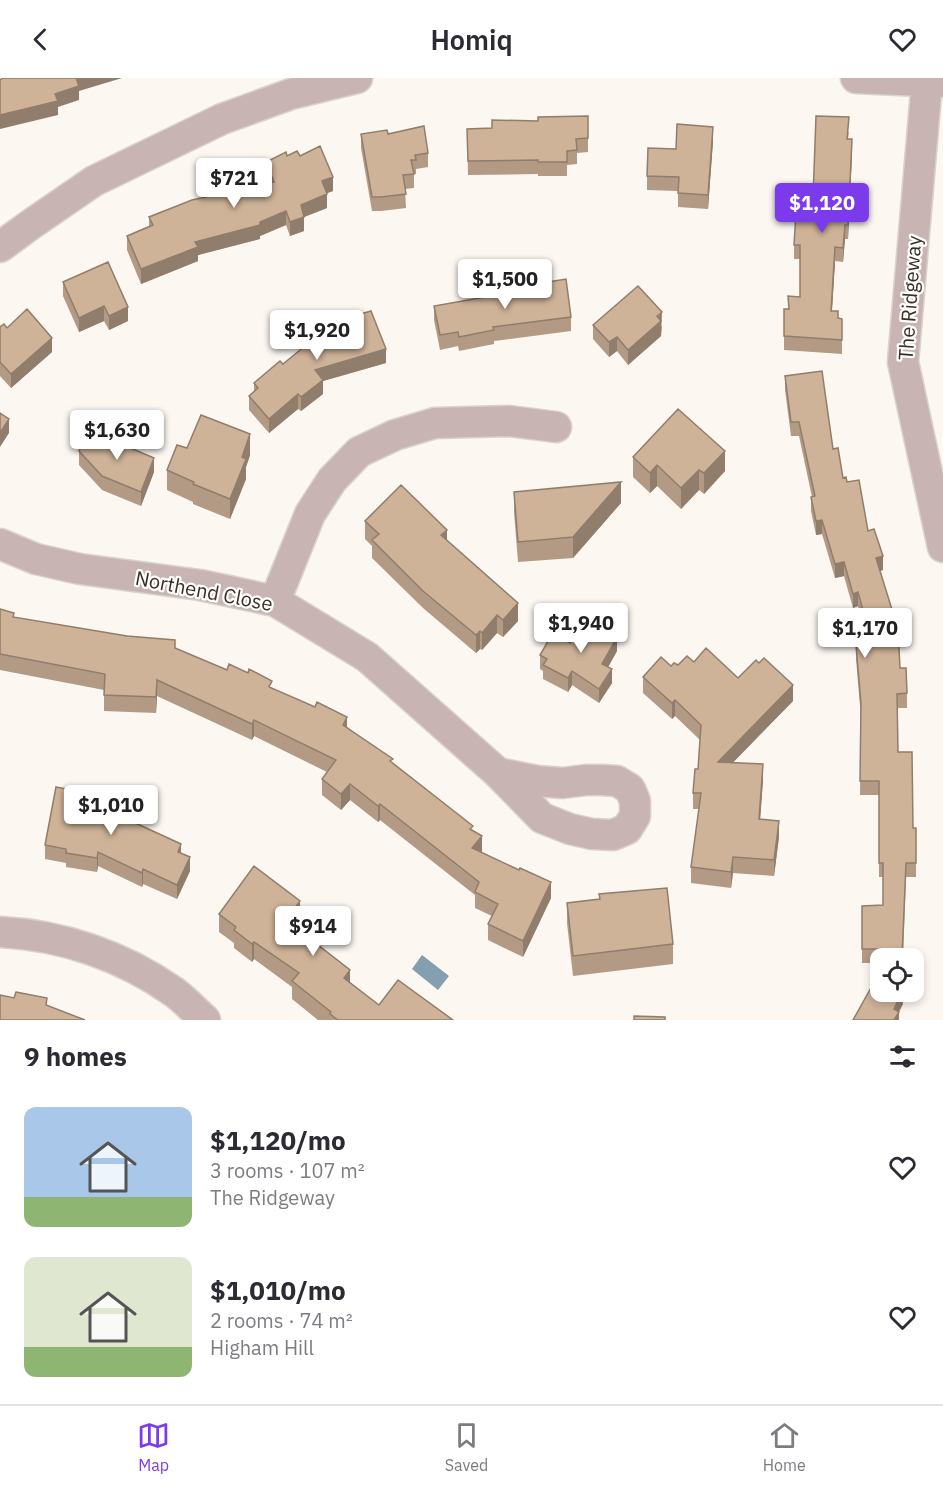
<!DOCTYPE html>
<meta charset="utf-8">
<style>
body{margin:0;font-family:"IBM Plex Sans",sans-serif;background:#f2f2f3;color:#2b2b33;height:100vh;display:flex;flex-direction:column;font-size:22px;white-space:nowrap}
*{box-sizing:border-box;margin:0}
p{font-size:20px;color:#7c7c81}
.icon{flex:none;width:33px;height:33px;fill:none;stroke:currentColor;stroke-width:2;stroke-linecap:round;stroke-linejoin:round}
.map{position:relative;height:942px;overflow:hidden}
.details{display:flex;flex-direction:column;background:#fff;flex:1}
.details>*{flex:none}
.tools{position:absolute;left:870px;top:870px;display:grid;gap:12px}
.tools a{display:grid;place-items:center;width:54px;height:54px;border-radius:12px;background:#fff;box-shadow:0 3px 9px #0003;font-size:30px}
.price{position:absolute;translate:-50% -51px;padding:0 14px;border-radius:6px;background:#fff;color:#222;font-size:20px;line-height:39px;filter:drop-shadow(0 2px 3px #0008)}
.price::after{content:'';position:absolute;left:50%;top:36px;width:18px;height:14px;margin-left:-9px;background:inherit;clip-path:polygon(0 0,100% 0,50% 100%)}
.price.current{background:#7c3aed;color:#fff}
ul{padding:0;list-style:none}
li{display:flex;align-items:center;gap:18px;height:150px;padding:0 24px}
li span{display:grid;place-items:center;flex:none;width:168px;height:120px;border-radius:12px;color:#555}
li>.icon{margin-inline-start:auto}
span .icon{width:72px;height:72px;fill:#fffc;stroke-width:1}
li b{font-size:26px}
h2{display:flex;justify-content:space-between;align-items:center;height:72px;padding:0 24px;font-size:26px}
header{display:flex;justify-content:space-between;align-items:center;height:78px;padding:0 24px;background:#fff;font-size:27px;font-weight:600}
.tab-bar{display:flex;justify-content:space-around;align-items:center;height:84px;border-top:2px solid #e1e1e2;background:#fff;font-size:16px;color:#7c7c81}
.tab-bar a{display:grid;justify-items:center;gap:3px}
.tab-bar .current{color:#7c3aed}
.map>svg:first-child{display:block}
.water{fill:#839fb0}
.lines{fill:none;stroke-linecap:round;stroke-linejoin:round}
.minor-casing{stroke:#d9d3cc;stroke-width:33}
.minor{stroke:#c8b5b3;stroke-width:30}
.wall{fill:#b29a84}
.shaded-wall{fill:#917d6b}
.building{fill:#cfb399;stroke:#917d6b;stroke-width:1.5}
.labels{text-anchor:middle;stroke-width:4.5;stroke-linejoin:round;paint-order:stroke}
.street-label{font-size:20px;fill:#392e24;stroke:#fff}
</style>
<header><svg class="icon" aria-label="back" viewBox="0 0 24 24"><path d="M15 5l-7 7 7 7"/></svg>Homiq<svg class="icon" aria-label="heart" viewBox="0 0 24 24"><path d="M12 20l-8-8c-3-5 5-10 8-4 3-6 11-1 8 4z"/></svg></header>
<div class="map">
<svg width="943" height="942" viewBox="0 0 943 942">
<rect width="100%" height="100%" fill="#fcf7f1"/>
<path class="water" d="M422 877 449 898 438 912 412 891Z"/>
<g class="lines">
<g class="minor-casing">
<path id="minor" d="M856 0 943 4
M927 3 903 284 943 469
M0 169 30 147 94 103 222 41 291 16 357 0
M0 466 36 481 80 491 200 507 275 523 367 579 498 695 542 740 570 751 592 756 613 757 627 751 635 738V723L630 711 617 703 602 702H586L562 705 537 703 498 695
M275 523 310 436 332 402 359 374 395 357 435 345 509 343 556 349
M0 854C62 857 123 878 174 914 185 922 195 933 205 942"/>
</g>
<use href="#minor" class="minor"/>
</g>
<path class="wall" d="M588 38V74L577 75V86L567 87V98H538V96L468 97 467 51 492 50 538 43Z
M849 53 848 61 852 75 848 161H845L843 184 835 183 832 233 838 240 842 241V276L784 272V258L788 231 800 219V181H794V167L813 120Z
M361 56H388L428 75V89L416 91V96H414V110L405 111 406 130 381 133H372L361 70Z
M713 63 708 131 678 129V113L647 112V98L676 71Z
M287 78H300L333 113 327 115V130L304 139V153L290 158 286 147 260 158V161L198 177V183L141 206 127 172V158L149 148V139L268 105 266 98V84Z
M63 204 128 243 109 252 104 243 79 254 63 218Z
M542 205 571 239V253L494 263V266L459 273 458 268 440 272 434 242V228L542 209Z
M593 247 662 248 661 258 628 287 617 273 609 279 593 261Z
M320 248 386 285 323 303V316L301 333 298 331 269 355 249 332V318L254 314V305L283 286 320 255Z
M0 249 7 250 52 274 11 310 0 298Z
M785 298 833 371 843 400 847 404 868 453 883 492 880 493 900 590 907 615V630H897L898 674 913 750H916V799H906L903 880H880V885H862V828L883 827V799H879V717H860L861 640 856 581V567L868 566 858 528 853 530 844 498 835 500 822 456 816 457 811 433V419H812L799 358H791L785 312Z
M187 370 250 377 246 389V401L230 441 193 426V424L167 412V392Z
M79 373 154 394 141 428 102 412 79 387Z
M633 379 725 393 704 416 699 412 681 431 657 408 650 415 633 399Z
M514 414 621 425 573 480 518 484 514 434Z
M365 443 447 462 518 543 503 559 497 555 482 572 480 571 476 575 423 530 372 480V468L365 461Z
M0 531 14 539 175 570 272 610 347 649 393 685 473 753 482 774V775L551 820 523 879 488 862V846L492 838 475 830V817L380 742 378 744 350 722 341 732 322 717V701L327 694 254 658 252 662 157 618 156 635 104 633V612L0 592Z
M582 556 617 573 608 589 612 605 599 625 572 607 568 614 543 601V593L540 591V577L559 563 570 565Z
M694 584 738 600 793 623 733 684 763 702 760 741 779 759 774 798 733 795 731 810 691 805V789L699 731H693V715L698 691 700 662 675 638 672 641 643 615V599L671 588Z
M109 733 181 775 190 793 177 821 143 806 142 809 98 788 97 794 66 789V785L45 781V767Z
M599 816 673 866V886L573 898 567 845V825L599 821Z
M219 836 300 841 295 849 350 905 379 927 453 942H318L292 921V909L254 881 252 884 234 870V865L219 854Z"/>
<path class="shaded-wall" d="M76 0H122L79 13V22L58 29V37L0 51V37Z
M713 49V63L708 131V117Z
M852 61V75L848 161V147Z
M333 99V113L322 117V103Z
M327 116V130L304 139V153L290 158V144L301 127Z
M286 133V147L260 158V161L198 177V183L141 206V191L195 164 260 144Z
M845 147V161L843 184V170Z
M835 169V183L831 247V233Z
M104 228V243L79 254V240Z
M128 229V243L109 252V238Z
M662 234 661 258 628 287V272Z
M617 259V273L609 279V264Z
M52 260V274L11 310V296Z
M386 271V285L323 303V316L301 333V319L315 292Z
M298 316V331L269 355V341Z
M9 341V355L0 369V355Z
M250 356V377L246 389V401L230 441V421L242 379Z
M725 373V393L704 416V395Z
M154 380V394L141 428V414Z
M657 387V408L650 415V395Z
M699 392V412L681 431V410Z
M621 404V425L573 480V459Z
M822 442V456L816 457V443Z
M447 452V470L441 457Z
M883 478V492L876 494V480Z
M844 484V498L835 500V486Z
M858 514V528L853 530V516Z
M518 525V543L503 559V542Z
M497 537V555L482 572V555Z
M480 553V571L476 575V557Z
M617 559V573L602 600V586Z
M612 591V605L599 625V611Z
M572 593V607L568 614V600Z
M157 602V618L156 635V619Z
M793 607V623L718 700V684Z
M675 622V638L672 641V625Z
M347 639V655L343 647Z
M254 642V658L252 662V646Z
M763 686V702L759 757V741Z
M350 706V722L341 732V716Z
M380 726V742L378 744V728Z
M779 743V759L774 798V782Z
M482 758V774L472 786V770Z
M181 766V780L178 774Z
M98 774V788L97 794V780Z
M190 779V793L177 821V807Z
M733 779V795L731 810V794Z
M143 791V806L142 809V795Z
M551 804V820L523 879V863Z
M300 823V841L286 860V842Z
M254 864V881L252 884V866Z
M350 892V910L344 900Z
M902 914 903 926 899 934V942H894V931Z"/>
<path class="building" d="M3 0H76L79 8 55 16 58 23 0 37V2Z
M588 38V60L576 61 577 72 567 73V84H538V82L468 83 467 51 492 50V42L538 43V39Z
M816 38 849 39 847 61H852L848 147H845L843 170 835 169 831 233H838V240L842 241V262L784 258V231H789L788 218 800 219V167H794L797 119 813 120Z
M677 46 713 49 708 117 678 115 679 99 647 98 648 70 676 71Z
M424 48 428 75 415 77 416 82H411L414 96 403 97 406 116 381 119H372L361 56 387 52 388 56Z
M320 68 333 99 322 103 327 116 301 127 304 139 290 144 286 133 260 144V147L195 164 198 169 141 191 127 158 153 147 149 139 192 122 274 104 266 84 286 74 287 78 297 73 300 78Z
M108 184 128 229 109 238 104 228 79 240 63 204Z
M566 201 571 239 493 249 494 252 459 259 458 254 440 257 434 228 542 209V205Z
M638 208 662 234 657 238 661 243 628 272 617 259 609 264 593 247Z
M27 231 52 260 11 296 0 284V249L4 246 7 250Z
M371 233 386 271 315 292 323 302 301 319 298 316 269 341 249 318 258 310 254 305 280 283 283 286 322 254 320 248Z
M822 293 833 371 838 370 843 400 846 399 847 404 859 402 868 453 874 451 883 478 876 480 898 551 900 590H906L907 615 897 616 898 674H912L913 750H916V785H906L902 880H883V871H862V828L883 827V785H879V703H860L861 626 856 567 872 565 858 514 853 516 844 484 835 486 822 442 816 443 811 419 815 418 799 344H791L785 298Z
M678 331 725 373 704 395 699 392 681 410 657 387 650 395 633 379Z
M0 335 9 341 0 355Z
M201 337 250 356 242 379 246 381 230 421 193 406 194 404 167 392 177 367 187 370Z
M88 352 154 380 141 414 102 398 79 373Z
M621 404 573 459 518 464 514 414Z
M401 407 447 452 441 457 518 525 503 542 497 537 482 555 480 553 476 557 423 513 372 462 379 456 365 443Z
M0 531 14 535 13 539 127 558 175 562V570L227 592 229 586 248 595 249 591 272 603 269 609 315 629 317 624 347 639 343 647 393 681 390 683 473 748 470 751 482 758 472 770 519 792 520 790 551 804 523 863 488 846 498 826 475 814 479 804 380 726 378 728 350 706 341 716 322 701 336 682 254 642 252 646 157 602 156 619 104 617 105 596 0 576Z
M590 542 617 559 602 586 612 591 599 611 572 593 568 600 543 587 547 581 540 577 551 558 559 563 561 560 570 565 578 552 582 556Z
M706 570 738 600 756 582 759 585 764 580 793 607 718 684 763 686 759 741 779 743 774 782 733 779 731 794 691 789 701 715H693L695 691H698L701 647 675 622 672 625 643 599 661 579 671 588 674 585 678 587 687 578 694 584Z
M56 709 109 719 107 732 181 766 178 774 190 779 177 807 143 791 142 795 98 774 97 780 66 775V771L45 767Z
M254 788 300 823 286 842 350 892 344 900 379 927 398 902 453 942H338L330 936 331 934 292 903 299 895 254 864 252 866 234 852 236 849 219 836Z
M667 810 673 866 573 878 567 825 600 821 599 816Z
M877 899 880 901V914H902L894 931 899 934 894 942H853Z
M16 914 47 920 46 927 85 942H0V917L14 920Z
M634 938 665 939V942H634Z"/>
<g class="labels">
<g class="street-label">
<text transform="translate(910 220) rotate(-86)" y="7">The Ridgeway</text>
<text transform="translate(204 513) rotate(11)" y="7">Northend Close</text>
</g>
</g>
</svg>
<div class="tools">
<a><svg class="icon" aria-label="locate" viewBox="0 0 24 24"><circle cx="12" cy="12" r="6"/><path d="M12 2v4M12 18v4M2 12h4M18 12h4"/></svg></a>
</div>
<b class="price" style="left:234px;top:131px">$721</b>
<b class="price current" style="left:822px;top:156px">$1,120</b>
<b class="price" style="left:505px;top:232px">$1,500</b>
<b class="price" style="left:317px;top:283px">$1,920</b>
<b class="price" style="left:117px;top:383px">$1,630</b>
<b class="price" style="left:581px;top:576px">$1,940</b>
<b class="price" style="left:865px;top:581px">$1,170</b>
<b class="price" style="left:111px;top:758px">$1,010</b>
<b class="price" style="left:313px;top:879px">$914</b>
</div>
<section class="details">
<h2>9 homes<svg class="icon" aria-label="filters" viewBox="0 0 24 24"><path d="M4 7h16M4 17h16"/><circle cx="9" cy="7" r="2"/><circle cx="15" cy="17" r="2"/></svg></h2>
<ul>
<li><span style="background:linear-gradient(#a9c7e8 75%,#8fb573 0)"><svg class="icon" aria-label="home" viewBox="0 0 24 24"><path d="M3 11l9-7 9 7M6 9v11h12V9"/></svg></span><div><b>$1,120/mo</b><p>3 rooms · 107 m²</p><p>The Ridgeway</p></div><svg class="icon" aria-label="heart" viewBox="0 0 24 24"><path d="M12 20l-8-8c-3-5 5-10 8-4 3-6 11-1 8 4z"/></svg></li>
<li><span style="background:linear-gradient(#dfe7d0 75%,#8fb573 0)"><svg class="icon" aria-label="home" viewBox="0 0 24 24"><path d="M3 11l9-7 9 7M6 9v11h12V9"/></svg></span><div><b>$1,010/mo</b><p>2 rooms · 74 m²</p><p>Higham Hill</p></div><svg class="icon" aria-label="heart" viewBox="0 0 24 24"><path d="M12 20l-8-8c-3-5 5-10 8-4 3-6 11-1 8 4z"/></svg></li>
</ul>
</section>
<nav class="tab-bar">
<a class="current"><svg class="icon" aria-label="map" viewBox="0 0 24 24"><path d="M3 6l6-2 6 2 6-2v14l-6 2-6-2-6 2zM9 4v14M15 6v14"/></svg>Map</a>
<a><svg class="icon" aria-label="saved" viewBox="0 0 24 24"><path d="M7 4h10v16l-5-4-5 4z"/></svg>Saved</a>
<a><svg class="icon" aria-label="home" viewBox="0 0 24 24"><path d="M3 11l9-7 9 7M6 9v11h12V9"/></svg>Home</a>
</nav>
